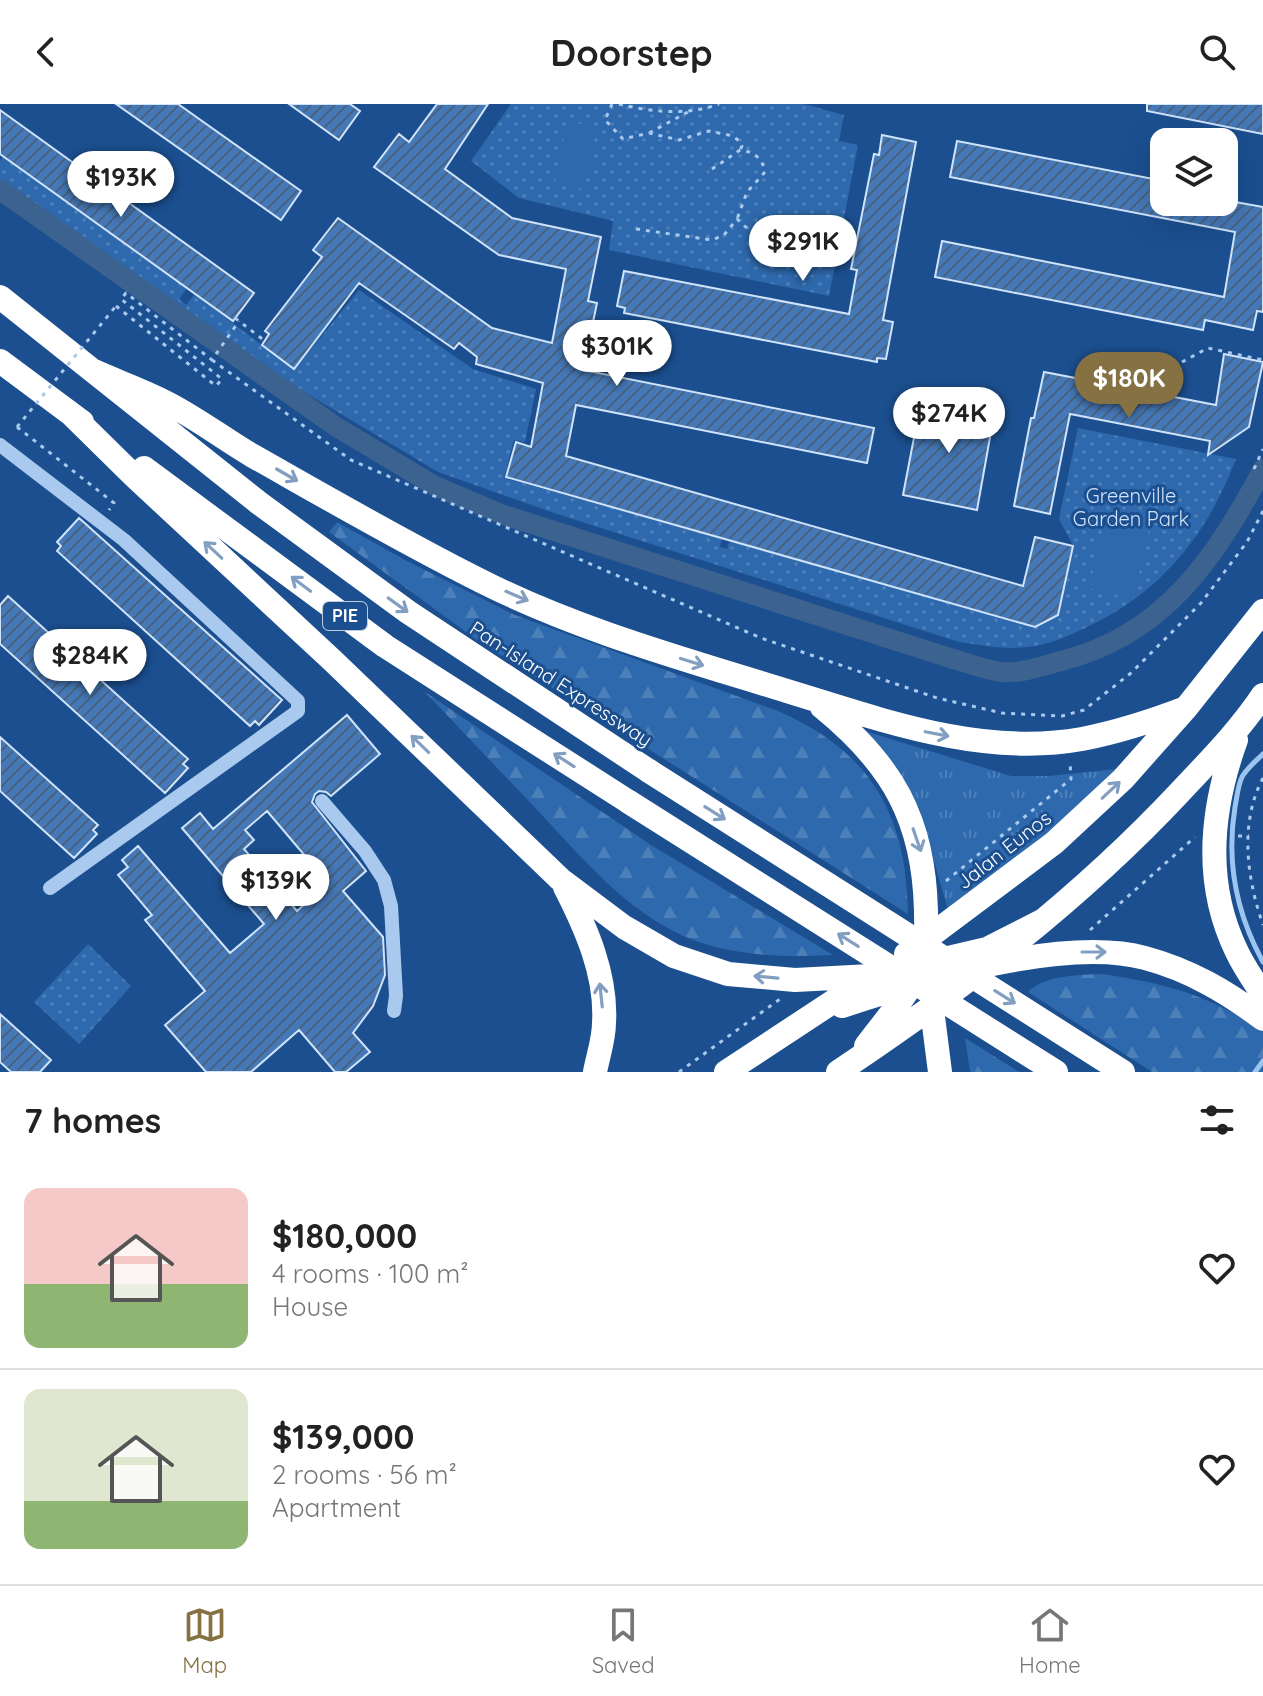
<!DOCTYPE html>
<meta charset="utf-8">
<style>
body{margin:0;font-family:Quicksand,sans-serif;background:#f6f6f6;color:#222;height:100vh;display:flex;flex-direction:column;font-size:30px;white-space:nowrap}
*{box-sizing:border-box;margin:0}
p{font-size:26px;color:#767676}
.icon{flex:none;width:44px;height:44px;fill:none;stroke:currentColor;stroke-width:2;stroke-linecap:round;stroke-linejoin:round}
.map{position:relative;height:968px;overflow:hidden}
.panel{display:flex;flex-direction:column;background:#fff;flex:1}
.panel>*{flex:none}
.buttons{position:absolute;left:1150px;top:24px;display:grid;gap:16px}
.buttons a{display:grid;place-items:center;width:88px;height:88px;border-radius:16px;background:#fff;box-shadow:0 8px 32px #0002;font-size:40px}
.price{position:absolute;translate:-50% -68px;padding:0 18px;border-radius:28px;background:#fff;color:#222;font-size:26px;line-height:52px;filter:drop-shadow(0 2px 4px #0008)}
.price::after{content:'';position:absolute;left:50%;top:48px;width:24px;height:18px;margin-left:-12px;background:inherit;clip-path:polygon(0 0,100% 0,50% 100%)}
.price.on{background:#857141;color:#fff}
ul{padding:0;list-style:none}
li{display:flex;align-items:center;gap:24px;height:200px;padding:0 24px}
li+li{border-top:2px solid #e0e0e0}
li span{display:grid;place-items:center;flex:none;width:224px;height:160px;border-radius:16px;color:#555}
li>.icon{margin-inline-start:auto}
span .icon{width:96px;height:96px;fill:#fffc;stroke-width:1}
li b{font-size:34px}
h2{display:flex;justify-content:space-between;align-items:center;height:96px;padding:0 24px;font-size:34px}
header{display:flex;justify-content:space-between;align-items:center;height:104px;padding:0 24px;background:#fff;font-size:36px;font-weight:700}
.menu{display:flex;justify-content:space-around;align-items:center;height:112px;border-top:2px solid #e0e0e0;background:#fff;font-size:22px;color:#767676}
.menu a{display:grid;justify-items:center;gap:4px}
.menu .on{color:#857141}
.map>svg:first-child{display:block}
.grass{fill:url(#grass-tufts)}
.forest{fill:url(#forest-firs)}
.park{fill:url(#park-dots)}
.pitch{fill:#2e69ad}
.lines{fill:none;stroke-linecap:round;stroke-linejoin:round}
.stream{stroke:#9cc4f0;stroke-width:5}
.canal{stroke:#3c6290;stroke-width:20}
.building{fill:url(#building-hatch);stroke:#cfe3fa;stroke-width:2;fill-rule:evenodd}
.path{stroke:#a9c9ee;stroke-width:3;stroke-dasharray:4 6;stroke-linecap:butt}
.minor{stroke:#a9c9ee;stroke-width:14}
.highway{stroke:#fff;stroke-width:24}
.path-bridge{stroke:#a9c9ee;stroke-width:3;stroke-dasharray:4 6;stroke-linecap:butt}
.highway-bridge{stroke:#fff;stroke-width:24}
.oneway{stroke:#829ec1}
.labels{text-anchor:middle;stroke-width:6;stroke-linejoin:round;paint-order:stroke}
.shield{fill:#1b4f8f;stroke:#bbcadd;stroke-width:2}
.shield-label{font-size:18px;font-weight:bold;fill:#fff}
.park-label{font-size:20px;fill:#cfe3fa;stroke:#1b4f8f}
.street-label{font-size:20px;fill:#fff;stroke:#1b4f8f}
</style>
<header><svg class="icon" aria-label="back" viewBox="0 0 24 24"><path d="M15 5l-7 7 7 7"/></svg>Doorstep<svg class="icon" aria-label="search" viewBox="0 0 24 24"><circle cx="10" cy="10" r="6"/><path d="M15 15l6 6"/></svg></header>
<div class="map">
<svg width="1263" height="968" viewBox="0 0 1263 968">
<defs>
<pattern id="grass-tufts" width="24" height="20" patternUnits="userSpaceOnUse" patternTransform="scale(2)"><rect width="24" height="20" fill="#2e69ad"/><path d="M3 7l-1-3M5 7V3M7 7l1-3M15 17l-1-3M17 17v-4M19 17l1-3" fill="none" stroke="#4d80b9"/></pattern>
<pattern id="forest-firs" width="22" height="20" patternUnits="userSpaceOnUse" patternTransform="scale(2)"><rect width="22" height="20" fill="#2e69ad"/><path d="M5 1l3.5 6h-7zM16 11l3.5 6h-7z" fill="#4d80b9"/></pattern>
<pattern id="park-dots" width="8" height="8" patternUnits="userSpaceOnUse" patternTransform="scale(2)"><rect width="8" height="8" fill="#2e69ad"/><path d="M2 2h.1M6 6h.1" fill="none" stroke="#4d80b9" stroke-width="1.8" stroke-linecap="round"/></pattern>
<pattern id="building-hatch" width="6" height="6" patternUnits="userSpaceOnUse" patternTransform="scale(2)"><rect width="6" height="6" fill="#4478b7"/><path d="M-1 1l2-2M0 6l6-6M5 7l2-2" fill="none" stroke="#486282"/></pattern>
</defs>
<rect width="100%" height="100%" fill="#1b4f8f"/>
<path class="grass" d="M865 627 1011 672H1049L1117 665 1043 736 948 806 919 704 907 681Z"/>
<path class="forest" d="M337 418 405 456 515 511 778 607C870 647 907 710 908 810L477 536 329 428Z
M425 588 651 741 833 851C790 853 747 853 705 840 635 818 588 760 539 708 501 668 463 628 425 588Z
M1101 870C1161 878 1214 892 1263 928V968H1152L1028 888C1045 871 1079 871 1101 870Z
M965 934 1019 968H970Z"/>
<path class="park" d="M511 0H804L844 11 839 37 858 41 829 192 609 146 613 117 519 94 471 57Z
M3 52 187 184 179 195 186 201 195 190 294 266 359 186 473 265 536 285 525 338 514 336 504 374 722 434 720 443 727 445 730 436 1034 524 1058 511 1073 441 1059 415 1078 324 1236 355C1207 431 1161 489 1085 524 1066 533 1048 541 1027 543 1004 546 982 541 959 538L557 410 438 368 289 279 19 91 0 77V57Z
M88 840 131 882 79 940 34 898Z"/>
<path class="pitch" d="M567 18 597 23 584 85 555 80Z
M1106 415 1149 426 1133 495 1089 484Z"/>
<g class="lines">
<path class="stream" d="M1263 650C1256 657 1247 664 1242 673 1238 681 1237 693 1235 703 1226 758 1236 809 1263 858
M1255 968 1263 957"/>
<path class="canal" d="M0 86 335 322 435 382 501 410 953 555C968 559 985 566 1001 568 1020 570 1042 562 1061 557 1165 531 1215 454 1263 365"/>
</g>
<path class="building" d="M116 0H178L301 87 281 116Z
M289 0H350L360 7 339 36Z
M437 0H488L445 65 512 114 601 133 588 197 597 199 583 266 874 324 867 359 576 301 566 352 1023 482 1035 433 1073 442 1058 511 1035 523 506 373 516 338 531 343 543 279 476 260 477 253 459 239 454 245 359 179 294 265 262 241 269 230 265 227 322 153 313 146 338 114 492 224 552 239 566 165 499 151 374 63 399 30 409 38Z
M1147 0H1263V30L1147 7Z
M0 6 254 189 233 217 0 50Z
M882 31 916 38 883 216 893 218 886 255 877 254V258L624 209 625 204 617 202 624 167 849 210 857 166 851 165 874 50 879 51Z
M957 37 1164 77V98H1224V96L1263 103V208L1257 207 1253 226 1205 216 1203 226 935 173 942 137 1224 193 1235 128 950 73Z
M1224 250 1263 258 1249 323 1208 351 1210 337 1070 310 1050 410 1014 402 1031 314H1034L1044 268 1216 301Z
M921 297 994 311 977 406 903 391Z
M79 414 282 596 259 621 255 617 250 622 57 447 61 442 57 438Z
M8 492 188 655 183 660 188 664 165 689 0 540V501Z
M347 611 380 650 331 692 326 688 319 687 315 690 312 698 366 767 343 787 383 833 385 871 373 902 353 929 370 948 346 968H335L299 926 251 968H206L165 921 205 887 145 816 152 811 118 771 128 763 122 756 138 742 230 849 264 820 182 724 200 709 213 725ZM267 707 328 779 297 807 244 745 254 736 245 726Z
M0 633 98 721 93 726 97 730 74 754 0 687Z
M0 910 51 956 40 968H11L0 958Z"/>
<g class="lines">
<path class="path" d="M612 0 605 16 623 35 649 29 679 36 709 27 733 32 739 37 742 42 740 46
M619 0C651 8 687 12 719 0
M649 29 688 8
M712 65 740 46C755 48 762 54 765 68L747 88 737 115
M636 125 712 136 724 131 737 115 749 126 794 143
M116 202 216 282 222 275 121 195 126 189 212 256 239 217
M235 214 265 237
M212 256 351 356 761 534 937 594 1002 609 1062 612 1084 606 1131 569 1201 499 1247 438 1263 407
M1182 258 1208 244 1263 256
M17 323 114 399 109 406
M1254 365 1263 345
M1263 674C1239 719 1247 775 1263 821
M1238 732H1249
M946 777 1071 675 1070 657
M1090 826 1195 733
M679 968 780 895"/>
<path class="minor" d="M0 341 124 436 298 597V607L50 784
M322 697 365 747 384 776 391 802 396 892 394 907"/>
<path class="highway" d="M0 193 259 399 408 508 649 667
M0 257 82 318
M94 267C116 277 139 285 161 296 193 311 222 334 253 352 329 395 403 438 481 477 578 526 684 555 787 587 882 616 982 653 1082 635 1118 628 1152 617 1186 604
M71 310 134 372 332 556 560 775 624 823 674 852 728 870 795 876 871 872 987 845 1042 817
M144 364 385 542 629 698
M822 603C892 660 924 715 926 807 926 825 928 844 921 861 910 890 884 917 866 942
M1236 636C1211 705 1203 779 1237 848 1244 863 1254 877 1263 891
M565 783C586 824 607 871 604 919 604 935 598 952 595 968
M906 850 1054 739 1123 675 1186 604 1263 507
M937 892 932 905 940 968
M842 902C921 876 1064 832 1145 854 1190 866 1227 888 1263 915
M726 968 872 872
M838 968C961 886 1079 796 1180 688 1209 657 1239 627 1263 591"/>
<path class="path-bridge" d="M17 323 116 202"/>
<path class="highway-bridge" d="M649 667 1123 968
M629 698 1056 968"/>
</g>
<defs><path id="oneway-shaft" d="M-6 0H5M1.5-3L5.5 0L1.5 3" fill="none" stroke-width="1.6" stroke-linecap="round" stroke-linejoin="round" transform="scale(2)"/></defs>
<g class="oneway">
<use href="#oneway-shaft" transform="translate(287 371) rotate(30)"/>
<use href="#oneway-shaft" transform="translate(213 446) rotate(-137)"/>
<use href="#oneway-shaft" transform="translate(301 480) rotate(-143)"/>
<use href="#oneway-shaft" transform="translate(517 492) rotate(23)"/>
<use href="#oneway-shaft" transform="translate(398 501) rotate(36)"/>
<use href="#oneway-shaft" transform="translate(692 558) rotate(17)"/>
<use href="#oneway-shaft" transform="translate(937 630) rotate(11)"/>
<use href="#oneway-shaft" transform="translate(420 640) rotate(-136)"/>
<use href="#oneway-shaft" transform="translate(564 656) rotate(-147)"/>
<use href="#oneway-shaft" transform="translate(1111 686) rotate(-43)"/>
<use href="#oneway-shaft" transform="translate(715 709) rotate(32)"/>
<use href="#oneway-shaft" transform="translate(917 736) rotate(71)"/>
<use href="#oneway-shaft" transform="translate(848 836) rotate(-148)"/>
<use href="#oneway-shaft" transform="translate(1094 848)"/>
<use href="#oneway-shaft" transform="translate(766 873) rotate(-175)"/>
<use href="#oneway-shaft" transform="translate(601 891) rotate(-96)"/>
<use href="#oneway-shaft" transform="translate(1005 893) rotate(32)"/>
</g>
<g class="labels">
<rect class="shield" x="323" y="498" width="44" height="28" rx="6"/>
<g class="shield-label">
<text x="345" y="518">PIE</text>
</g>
<g class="park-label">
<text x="1131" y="399">Greenville<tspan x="1131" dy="23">Garden Park</tspan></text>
</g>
<g class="street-label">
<text transform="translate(561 580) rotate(33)" y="7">Pan-Island Expressway</text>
<text transform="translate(1004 746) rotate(-38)" y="7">Jalan Eunos</text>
</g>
</g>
</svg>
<div class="buttons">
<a><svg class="icon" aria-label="layers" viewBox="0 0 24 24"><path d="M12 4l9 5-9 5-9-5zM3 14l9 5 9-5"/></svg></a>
</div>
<b class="price" style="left:121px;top:115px">$193K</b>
<b class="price" style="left:803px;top:179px">$291K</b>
<b class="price" style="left:617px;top:284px">$301K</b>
<b class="price on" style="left:1129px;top:316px">$180K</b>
<b class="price" style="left:949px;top:351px">$274K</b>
<b class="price" style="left:90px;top:593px">$284K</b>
<b class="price" style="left:276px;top:818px">$139K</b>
</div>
<section class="panel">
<h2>7 homes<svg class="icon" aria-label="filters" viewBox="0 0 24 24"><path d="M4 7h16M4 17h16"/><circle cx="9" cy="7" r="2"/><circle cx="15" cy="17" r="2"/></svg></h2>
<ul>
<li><span style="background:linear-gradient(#f6c9c9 60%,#8fb573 0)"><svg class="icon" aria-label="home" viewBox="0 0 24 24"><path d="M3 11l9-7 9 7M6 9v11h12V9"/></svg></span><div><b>$180,000</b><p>4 rooms · 100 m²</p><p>House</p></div><svg class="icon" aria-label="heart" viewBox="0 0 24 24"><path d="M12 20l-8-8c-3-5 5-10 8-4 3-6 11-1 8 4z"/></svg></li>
<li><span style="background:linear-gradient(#dfe7d0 70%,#8fb573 0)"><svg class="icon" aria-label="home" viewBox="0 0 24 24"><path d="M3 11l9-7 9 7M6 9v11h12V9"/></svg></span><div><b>$139,000</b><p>2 rooms · 56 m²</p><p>Apartment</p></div><svg class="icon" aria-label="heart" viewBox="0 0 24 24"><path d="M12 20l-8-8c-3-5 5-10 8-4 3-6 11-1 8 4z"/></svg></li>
</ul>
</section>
<nav class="menu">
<a class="on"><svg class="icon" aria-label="map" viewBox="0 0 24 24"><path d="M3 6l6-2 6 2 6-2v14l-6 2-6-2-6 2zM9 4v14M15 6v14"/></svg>Map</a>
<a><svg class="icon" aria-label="saved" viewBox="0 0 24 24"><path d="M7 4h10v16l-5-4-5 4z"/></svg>Saved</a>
<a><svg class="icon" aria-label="home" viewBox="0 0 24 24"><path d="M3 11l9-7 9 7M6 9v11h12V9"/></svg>Home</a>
</nav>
